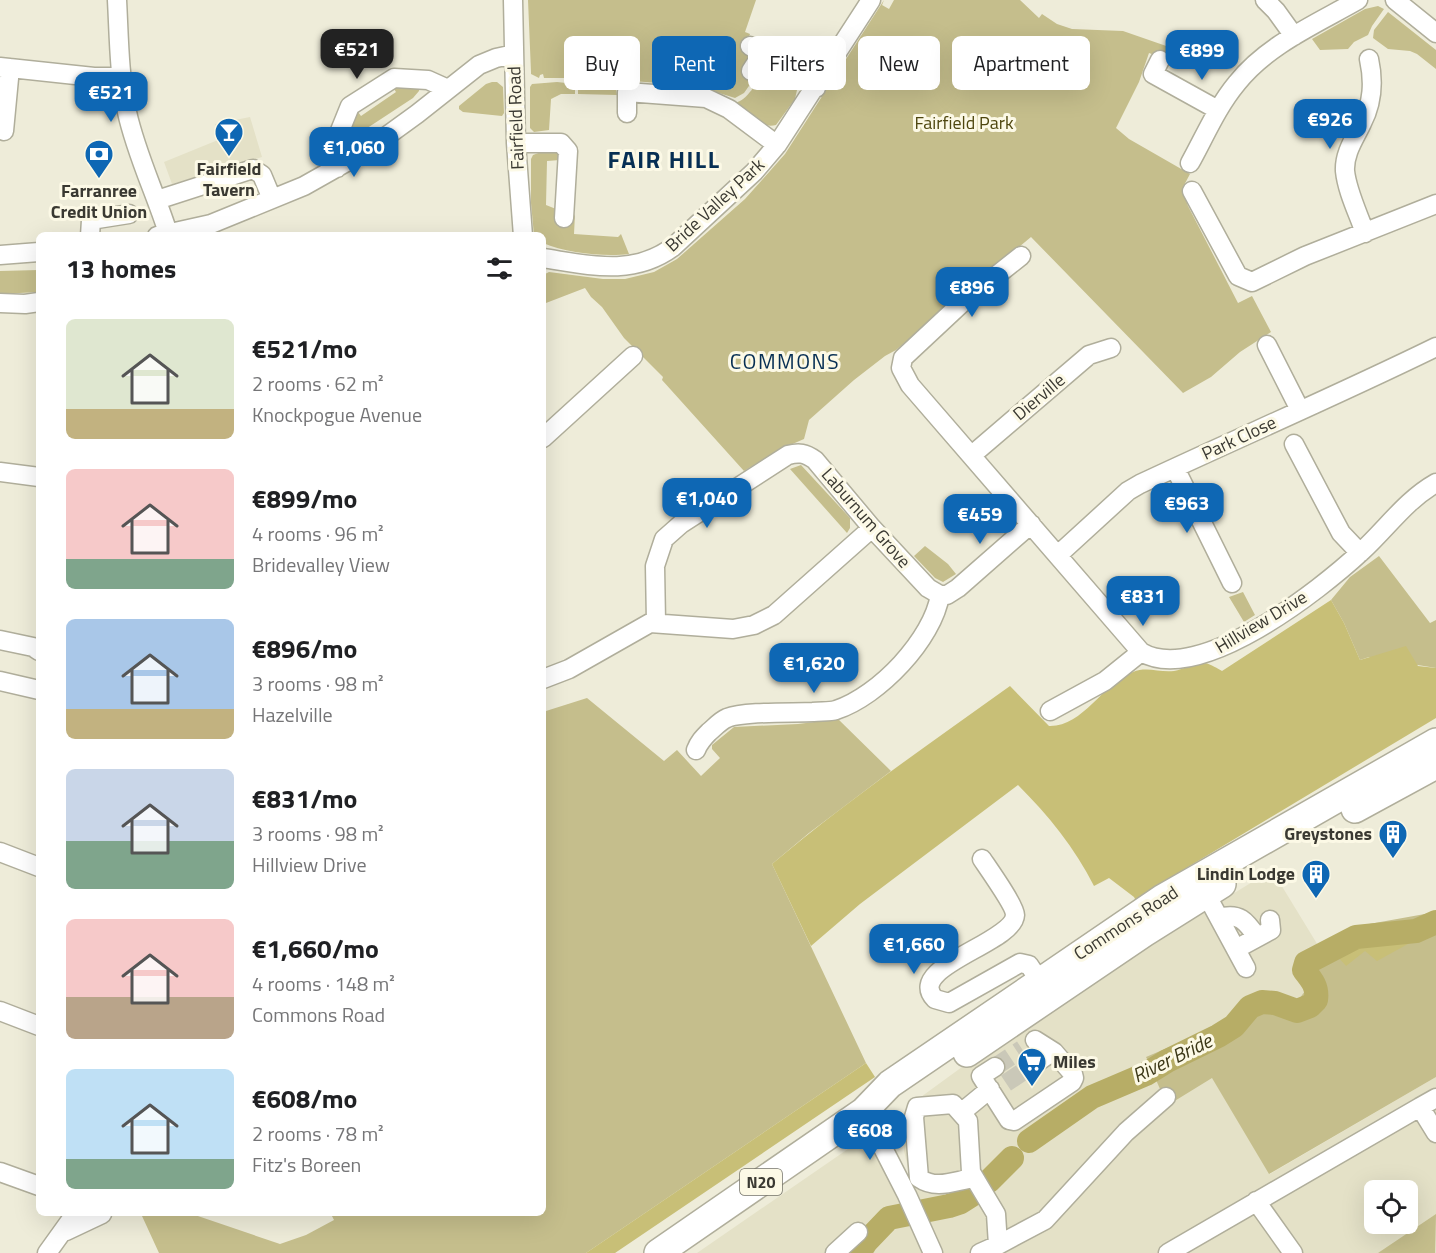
<!DOCTYPE html>
<meta charset="utf-8">
<style>
body{margin:0;font-family:"Titillium Web",sans-serif;background:#f2f2f2;color:#202124;height:100vh;display:flex;flex-direction:column;font-size:22px;white-space:nowrap}
*{box-sizing:border-box;margin:0}
p{font-size:20px;color:#757577}
.icon{flex:none;width:33px;height:33px;fill:none;stroke:currentColor;stroke-width:2;stroke-linecap:round;stroke-linejoin:round}
.map{position:relative;flex:1;overflow:hidden}
.sheet{position:absolute;left:36px;top:232px;width:510px;height:984px;display:flex;flex-direction:column;background:#fff;border-radius:9px;box-shadow:0 6px 24px #0002}
.sheet>*{flex:none}
.hud{position:absolute;left:564px;top:36px;width:570px;height:54px;display:flex;gap:12px}
.fabs{position:absolute;left:1364px;top:1180px;display:grid;gap:12px}
.fabs a{display:grid;place-items:center;width:54px;height:54px;border-radius:9px;background:#fff;box-shadow:0 6px 24px #0002;font-size:30px}
.price{position:absolute;translate:-50% -51px;padding:0 14px;border-radius:12px;background:#0e67b4;color:#fff;font-size:20px;line-height:39px;filter:drop-shadow(0 2px 3px #0008)}
.price::after{content:'';position:absolute;left:50%;top:36px;width:18px;height:14px;margin-left:-9px;background:inherit;clip-path:polygon(0 0,100% 0,50% 100%)}
.price.active{background:#222;color:#fff}
ul{padding:0;list-style:none}
li{display:flex;align-items:center;gap:18px;height:150px;padding:0 30px}
li span{display:grid;place-items:center;flex:none;width:168px;height:120px;border-radius:9px;color:#555}
li>.icon{margin-inline-start:auto}
span .icon{width:72px;height:72px;fill:#fffc;stroke-width:1}
li b{font-size:26px}
h2{display:flex;justify-content:space-between;align-items:center;height:72px;padding:0 30px;font-size:26px}
.pill{padding:0 21px;border-radius:9px;background:#fff;box-shadow:0 6px 24px #0002;font-size:21px;line-height:54px}
.pill.active{background:#0e67b4;color:#fff}
.map>svg:first-child{display:block}
.built{fill:#e4e1c7;fill-rule:evenodd}
.green{fill:#c5be8c}
.forest{fill:#c8bf77}
.lines{fill:none;stroke-linecap:round;stroke-linejoin:round}
.river{stroke:#b7ad66;stroke-width:24}
.minor-tunnel{stroke:#cac8b8;stroke-width:18;stroke-dasharray:18 9;stroke-linecap:butt}
.minor-casing{stroke:#b0ae9b;stroke-width:21}
.highway-casing{stroke:#b0ae9b;stroke-width:30}
.minor{stroke:#fff;stroke-width:18}
.highway{stroke:#fff;stroke-width:27}
.labels{text-anchor:middle;stroke-width:6;stroke-linejoin:round;paint-order:stroke}
.shield{fill:#fcf9e6;stroke:#747368;stroke-width:1.5}
.shield-label{font-size:16px;font-weight:bold;fill:#3a3932}
.street-label{font-size:18px;fill:#3a3932;stroke:#fcf9e6}
.park-label{font-size:18px;fill:#4e460e;stroke:#fcf9e6}
.poi-label{font-size:18px;font-weight:bold;fill:#3a3932;stroke:#fcf9e6}
.water-label{font-size:20px;font-style:italic;fill:#3c3818;stroke:#fcf9e6}
.quarter-label{font-size:21px;letter-spacing:1.5px;fill:#072f54;stroke:#fcf9e6}
.district-label{font-size:24px;font-weight:bold;letter-spacing:1.5px;fill:#072f54;stroke:#fcf9e6}
</style>
<div class="map">
<svg width="1436" height="1253" viewBox="0 0 1436 1253">
<rect width="100%" height="100%" fill="#eeecd9"/>
<path class="built" d="M250 117 262 157 172 184 164 162 218 140 215 124Z
M1272 870 1319 947 1300 959 1298 971 1308 987 1299 999 1291 1001 1250 999 1214 1028 1146 1058 1160 1088 1212 1077 1270 1174 1436 1077V1253H943L910 1176 904 1151 903 1131 907 1114 914 1102 962 1067 1172 931ZM1374 1191H1407V1224H1374Z
M859 1148 876 1155 889 1177 925 1253H697L848 1149Z"/>
<path class="green" d="M528 0H756L745 32 750 34 743 50 749 56V61L756 76 744 93 735 98 697 86 594 78H544L543 74 540 75 539 78 531 74V72Z
M884 0 882 5 889 9 894 0H1020L1039 18 1042 14 1057 24 1072 29 1123 31 1172 48 1168 60 1149 53 1139 82 1116 128 1129 139 1190 174 1182 189 1188 206 1238 303 1252 296 1271 332 1240 352 1211 377 1183 393 1031 237 896 350 885 356 854 380 809 420 804 439 781 449 744 471 662 380 663 377 624 338 602 307 591 297 585 288 546 303 543 308V275L549 272 603 279H625L654 272 677 259 745 199 785 154Z
M1378 6 1384 9 1372 26 1368 35 1354 42 1348 49 1320 50 1312 39 1365 9Z
M1388 12 1436 50V69L1417 54 1410 51 1388 49 1373 38 1374 30Z
M769 71 797 90 795 99 776 125C759 129 746 113 732 103 749 103 755 79 769 71Z
M492 82H497L503 87 504 113 502 116 463 112 459 109V106L486 84Z
M557 82 575 84V94H561L551 99 549 130 534 132 530 128V87L532 84Z
M578 83 611 85 616 88 617 95 578 94Z
M420 85 419 91 413 98 349 140 345 139 355 108 361 116 396 92 392 86Z
M540 149 561 152 560 160 547 161 546 205 556 209V219L572 221 575 214 574 234 618 237 621 234 629 254C605 257 566 253 543 243V236L534 235 531 203V159L533 155 541 152Z
M39 270V292L0 294V271Z
M801 465 850 518V528L847 533 790 469Z
M925 546 948 564 956 574 943 582 935 578 914 556Z
M1379 556 1430 623 1436 620V668L1369 657 1360 660 1344 623 1331 600 1350 577Z
M1243 592 1255 615 1244 622 1229 597Z
M587 698 664 761 677 750 701 776 720 758 712 749V745L734 727 798 724 838 719 891 771 809 833 772 864 866 1063 586 1253H159L142 1216 144 1214H192L280 1244 306 1235 334 1220 331 1214H543V713L546 711Z
M1436 912V1077L1269 1174 1212 1078 1173 1102 1167 1091 1160 1089 1146 1057 1214 1028 1250 999 1277 992 1291 1001 1299 999 1308 987 1298 971 1300 959 1358 926Z
M1436 1214 1435 1253H1378Z"/>
<path class="forest" d="M1331 600 1344 623 1360 660 1406 646 1418 666 1436 668V718L1153 888 1136 901 1134 897 1109 878 1094 886C1075 848 1048 815 1018 785L860 904 811 946 772 864C848 800 929 744 1010 686L1049 726C1083 727 1102 684 1133 672 1147 666 1160 673 1174 671 1184 669 1196 662 1205 663 1211 664 1218 669 1222 671Z
M1421 918 1417 939 1377 961 1365 951 1346 966 1330 948 1358 929Z
M866 1063 875 1077 615 1253H586Z"/>
<g class="lines">
<path class="river" d="M1029 1141 1092 1097 1146 1074 1167 1061 1218 1036 1234 1026 1250 1007 1262 1002 1275 1003 1297 1011 1310 1006 1316 1000C1318 987 1312 980 1304 970L1306 963 1356 937 1416 931 1436 922
M989 1181 1012 1158
M859 1253 866 1242 889 1218 949 1206 961 1202 972 1195"/>
<path class="minor-tunnel" d="M995 1067 1022 1049
M1006 1083 1033 1065"/>
<g class="minor-casing">
<path id="minor" d="M117 0C119 37 119 75 127 112 136 154 156 194 169 236
M513 0 516 143 523 236
M1265 0 1276 11 1294 36
M1395 0 1436 33
M750 46 816 88
M1160 60 1153 74 1218 110
M0 67 94 77H122
M751 71 762 54
M627 113V92L706 98 729 109 777 145
M4 131 10 68
M516 143H561L568 151 564 218
M1190 163C1205 136 1217 107 1237 83 1267 45 1316 24 1358 0
M337 168 333 148 350 106 394 78 428 80 448 89
M1192 191 1238 276 1252 282 1305 256 1436 204
M157 200 253 169 262 175 272 199
M1365 233C1358 213 1347 191 1345 171 1344 153 1355 138 1362 123 1373 102 1374 82 1369 59
M90 236 91 220 129 214
M157 236 211 224 304 186 366 151 417 114 479 65 496 58 514 54
M0 255 39 252
M1021 256 963 302 903 358 901 368 910 385 1141 652C1199 686 1320 590 1362 551 1387 528 1406 500 1436 483
M543 258C589 265 632 277 673 247L754 172 777 145 871 0
M0 303 25 304 39 302
M1267 345 1300 410
M543 438 633 356
M1294 444 1341 533 1360 553
M972 455 1089 355 1111 348
M1175 468 1232 583
M0 472 39 477
M1058 555 1128 491 1140 484C1238 438 1338 395 1436 347
M940 595H947L958 588 1031 524
M656 622 655 566 664 539 681 524 788 455C799 452 805 453 815 460L872 528 928 588 940 595
M0 640 33 647 39 651
M543 679 569 669 650 623 733 629 754 625 774 615 872 528
M0 681 39 690
M1050 711 1105 681 1141 652
M696 750C699 742 703 738 709 732 715 727 720 721 727 718 745 711 792 713 813 712 821 711 829 712 836 710 879 696 933 639 940 595
M0 852 39 867
M982 859C988 868 1015 906 1015 915 1014 943 904 967 935 999L949 1003 1020 963 1029 965 1039 980
M1206 894 1246 968
M1219 918C1239 912 1246 921 1257 937
M1236 949 1271 930 1270 920
M0 1011 39 1026
M1033 1065 1046 1056 1036 1041
M995 1067 981 1076 1009 1120 1014 1121 1072 1082 1074 1078 1073 1074 1054 1052 1035 1040
M1420 1107 1436 1098
M864 1111 907 1195 933 1253
M962 1112 990 1089
M0 1172 39 1186
M973 1178C954 1181 936 1190 919 1178L914 1117 917 1107 953 1104 968 1121 971 1172 996 1214 998 1245 980 1253
M1256 1201 1293 1253
M66 1231 102 1214
M998 1245 1045 1220 1126 1132 1166 1097
M47 1253 75 1214
M835 1253 858 1232
M1168 1253 1420 1107 1436 1133"/>
</g>
<g class="highway-casing">
<path id="highway" d="M1355 809 1436 765
M967 1053 1144 933 1222 884
M658 1253 864 1111 890 1084 1163 898 1436 742"/>
</g>
<use href="#minor" class="minor"/>
<use href="#highway" class="highway"/>
</g>
<defs>
<g id="bar-pin" transform="scale(1.5)"><path d="M0 17L-7.5 6A9.5 9.5 0 1 1 7.5 6Z" fill="#0e67b4" stroke="#fcf9e6"/><path d="M-6-5H6L.8 .8V4.5H3.5V6h-7V4.5H-.8V.8Z" fill="#fff"/></g>
<g id="bank-pin" transform="scale(1.5)"><path d="M0 17L-7.5 6A9.5 9.5 0 1 1 7.5 6Z" fill="#0e67b4" stroke="#fcf9e6"/><path d="M-6-4H6V4H-6ZM0-2.3a2.3 2.3 0 1 0 0 4.6a2.3 2.3 0 1 0 0-4.6Z" fill="#fff"/></g>
<g id="building-pin" transform="scale(1.5)"><path d="M0 17L-7.5 6A9.5 9.5 0 1 1 7.5 6Z" fill="#0e67b4" stroke="#fcf9e6"/><path d="M-4-6H4V6H1V3H-1V6H-4ZM-2.5-4.3h1.7v1.8h-1.7ZM.8-4.3h1.7v1.8H.8ZM-2.5-1h1.7V.8h-1.7ZM.8-1h1.7V.8H.8Z" fill="#fff"/></g>
<g id="supermarket-pin" transform="scale(1.5)"><path d="M0 17L-7.5 6A9.5 9.5 0 1 1 7.5 6Z" fill="#0e67b4" stroke="#fcf9e6"/><path d="M-6-5.5h2.5l.6 2H6L4.5 2H-2.5L-4.4-4H-6ZM-1.5 3.2a1.3 1.3 0 1 0 .1 0ZM3 3.2a1.3 1.3 0 1 0 .1 0Z" fill="#fff"/></g>
</defs>
<g fill-rule="evenodd">
<use href="#bar-pin" x="229" y="132"/>
<use href="#bank-pin" x="99" y="154"/>
<use href="#building-pin" x="1393" y="834"/>
<use href="#building-pin" x="1316" y="874"/>
<use href="#supermarket-pin" x="1032" y="1062"/>
</g>
<g class="labels">
<rect class="shield" x="740" y="1169" width="42" height="26" rx="4.5"/>
<g class="shield-label">
<text x="761" y="1188">N20</text>
</g>
<g class="street-label">
<text transform="translate(516 118) rotate(-92)" y="6">Fairfield Road</text>
<text transform="translate(715 205) rotate(-43)" y="6">Bride Valley Park</text>
<text transform="translate(1039 397) rotate(-40)" y="6">Dierville</text>
<text transform="translate(1239 438) rotate(-25)" y="6">Park Close</text>
<text transform="translate(866 518) rotate(49)" y="6">Laburnum Grove</text>
<text transform="translate(1261 622) rotate(-31)" y="6">Hillview Drive</text>
<text transform="translate(1126 923) rotate(-33)" y="6">Commons Road</text>
</g>
<g class="park-label">
<text x="964" y="129">Fairfield Park</text>
</g>
<g class="poi-label">
<text x="229" y="175">Fairfield<tspan x="229" dy="21">Tavern</tspan></text>
<text x="99" y="197">Farranree<tspan x="99" dy="21">Credit Union</tspan></text>
<text x="1372" y="840" text-anchor="end">Greystones</text>
<text x="1295" y="880" text-anchor="end">Lindin Lodge</text>
<text x="1053" y="1068" text-anchor="start">Miles</text>
</g>
<g class="water-label">
<text transform="translate(1172 1058) rotate(-26)" y="7">River Bride</text>
</g>
<g class="quarter-label">
<text x="785" y="369">COMMONS</text>
</g>
<g class="district-label">
<text x="664" y="168">FAIR HILL</text>
</g>
</g>
</svg>
<div class="fabs">
<a><svg class="icon" aria-label="locate" viewBox="0 0 24 24"><circle cx="12" cy="12" r="6"/><path d="M12 2v4M12 18v4M2 12h4M18 12h4"/></svg></a>
</div>
<b class="price active" style="left:357px;top:80px">€521</b>
<b class="price" style="left:1202px;top:81px">€899</b>
<b class="price" style="left:111px;top:123px">€521</b>
<b class="price" style="left:1330px;top:150px">€926</b>
<b class="price" style="left:354px;top:178px">€1,060</b>
<b class="price" style="left:972px;top:318px">€896</b>
<b class="price" style="left:707px;top:529px">€1,040</b>
<b class="price" style="left:1187px;top:534px">€963</b>
<b class="price" style="left:980px;top:545px">€459</b>
<b class="price" style="left:1143px;top:627px">€831</b>
<b class="price" style="left:814px;top:694px">€1,620</b>
<b class="price" style="left:914px;top:975px">€1,660</b>
<b class="price" style="left:870px;top:1161px">€608</b>
<div class="hud">
<a class="pill">Buy</a>
<a class="pill active">Rent</a>
<a class="pill">Filters</a>
<a class="pill">New</a>
<a class="pill">Apartment</a>
</div>
<section class="sheet">
<h2>13 homes<svg class="icon" aria-label="filters" viewBox="0 0 24 24"><path d="M4 7h16M4 17h16"/><circle cx="9" cy="7" r="2"/><circle cx="15" cy="17" r="2"/></svg></h2>
<ul>
<li><span style="background:linear-gradient(#dfe7d0 75%,#c2b280 0)"><svg class="icon" aria-label="home" viewBox="0 0 24 24"><path d="M3 11l9-7 9 7M6 9v11h12V9"/></svg></span><div><b>€521/mo</b><p>2 rooms · 62 m²</p><p>Knockpogue Avenue</p></div></li>
<li><span style="background:linear-gradient(#f6c9c9 75%,#7fa58c 0)"><svg class="icon" aria-label="home" viewBox="0 0 24 24"><path d="M3 11l9-7 9 7M6 9v11h12V9"/></svg></span><div><b>€899/mo</b><p>4 rooms · 96 m²</p><p>Bridevalley View</p></div></li>
<li><span style="background:linear-gradient(#a9c7e8 75%,#c2b280 0)"><svg class="icon" aria-label="home" viewBox="0 0 24 24"><path d="M3 11l9-7 9 7M6 9v11h12V9"/></svg></span><div><b>€896/mo</b><p>3 rooms · 98 m²</p><p>Hazelville</p></div></li>
<li><span style="background:linear-gradient(#c9d6e8 60%,#7fa58c 0)"><svg class="icon" aria-label="home" viewBox="0 0 24 24"><path d="M3 11l9-7 9 7M6 9v11h12V9"/></svg></span><div><b>€831/mo</b><p>3 rooms · 98 m²</p><p>Hillview Drive</p></div></li>
<li><span style="background:linear-gradient(#f6c9c9 65%,#b9a48a 0)"><svg class="icon" aria-label="home" viewBox="0 0 24 24"><path d="M3 11l9-7 9 7M6 9v11h12V9"/></svg></span><div><b>€1,660/mo</b><p>4 rooms · 148 m²</p><p>Commons Road</p></div></li>
<li><span style="background:linear-gradient(#bfe0f5 75%,#7fa58c 0)"><svg class="icon" aria-label="home" viewBox="0 0 24 24"><path d="M3 11l9-7 9 7M6 9v11h12V9"/></svg></span><div><b>€608/mo</b><p>2 rooms · 78 m²</p><p>Fitz's Boreen</p></div></li>
</ul>
</section>
</div>
